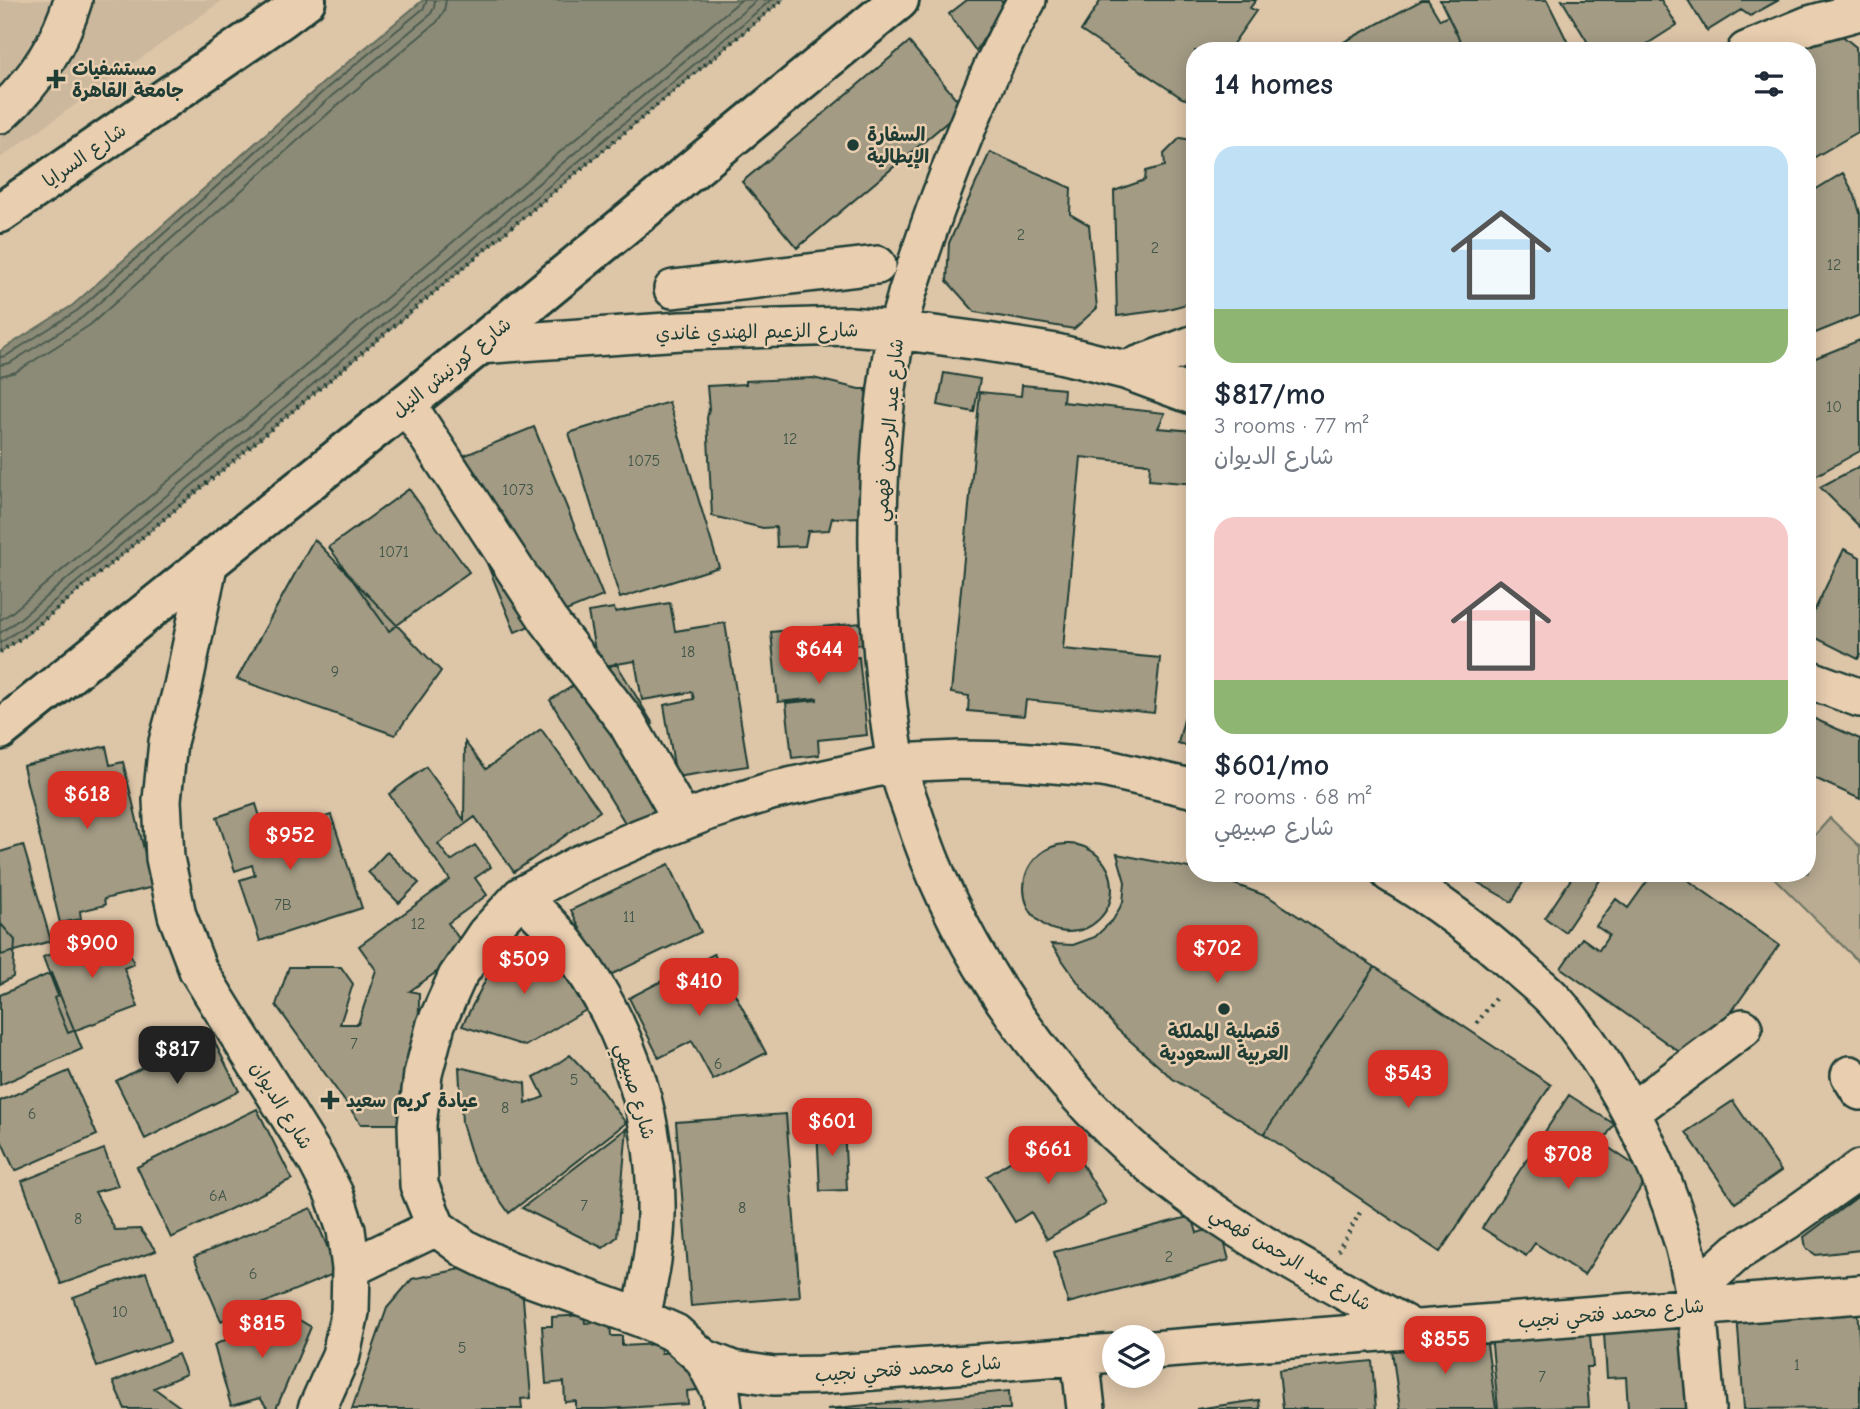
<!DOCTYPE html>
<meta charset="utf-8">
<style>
body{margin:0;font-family:"Comic Neue","Playpen Sans Arabic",sans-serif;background:#f2f2f3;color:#1f2937;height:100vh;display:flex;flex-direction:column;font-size:26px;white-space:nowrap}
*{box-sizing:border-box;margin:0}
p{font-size:23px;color:#747a83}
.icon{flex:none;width:38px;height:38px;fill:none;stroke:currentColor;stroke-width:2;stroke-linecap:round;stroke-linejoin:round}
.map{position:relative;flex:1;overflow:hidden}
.sheet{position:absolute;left:1186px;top:42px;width:630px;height:840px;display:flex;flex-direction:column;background:#fff;border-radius:28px;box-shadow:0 4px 18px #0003}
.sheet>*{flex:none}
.fabs{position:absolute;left:1102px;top:1325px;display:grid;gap:14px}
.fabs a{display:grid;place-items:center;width:63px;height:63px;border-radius:50%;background:#fff;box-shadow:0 4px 18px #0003;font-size:35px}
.price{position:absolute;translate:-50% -60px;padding:0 16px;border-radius:14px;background:#d93025;color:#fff;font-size:23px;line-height:46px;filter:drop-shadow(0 2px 4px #0008)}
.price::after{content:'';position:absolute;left:50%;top:42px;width:21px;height:16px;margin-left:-10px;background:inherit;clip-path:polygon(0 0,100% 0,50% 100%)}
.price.active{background:#222;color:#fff}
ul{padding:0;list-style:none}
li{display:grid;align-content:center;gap:14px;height:371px;padding:0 28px}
li span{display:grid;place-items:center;height:217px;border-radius:21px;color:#555}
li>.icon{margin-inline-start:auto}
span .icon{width:126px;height:126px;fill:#fffc;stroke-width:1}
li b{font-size:30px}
h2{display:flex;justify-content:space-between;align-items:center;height:84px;padding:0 28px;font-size:30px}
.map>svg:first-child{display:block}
.built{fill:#ccb89d}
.green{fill:#baac93;stroke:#6c7464;stroke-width:2}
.water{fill:#8c8b77;stroke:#606c5c;stroke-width:2}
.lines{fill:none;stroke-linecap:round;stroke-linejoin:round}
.shore{stroke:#4b5c4f;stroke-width:2}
.building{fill:#a39b84;stroke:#1f3d34;stroke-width:2}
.minor-casing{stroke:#1f3d34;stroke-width:42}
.major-casing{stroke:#1f3d34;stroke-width:44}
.highway-casing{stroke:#1f3d34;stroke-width:44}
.path{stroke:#1f3d34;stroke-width:4.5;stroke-dasharray:2 5;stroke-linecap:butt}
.minor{stroke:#e9ceb0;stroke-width:37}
.major{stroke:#e9ceb0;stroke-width:38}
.highway{stroke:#e9ceb0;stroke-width:38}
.poi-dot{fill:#1f3d34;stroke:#e9ceb0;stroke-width:2.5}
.labels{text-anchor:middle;stroke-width:5;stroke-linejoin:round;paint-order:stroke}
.number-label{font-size:16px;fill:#405448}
.poi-label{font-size:19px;font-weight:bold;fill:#1f3d34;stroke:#e9ceb0;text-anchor:start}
.street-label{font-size:19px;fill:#1f3d34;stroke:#e9ceb0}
</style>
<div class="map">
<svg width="1860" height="1409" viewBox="0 0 1860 1409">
<rect width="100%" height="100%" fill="#ddc5a8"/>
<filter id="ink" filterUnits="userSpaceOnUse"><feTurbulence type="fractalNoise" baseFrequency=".0143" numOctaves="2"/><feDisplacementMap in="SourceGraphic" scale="14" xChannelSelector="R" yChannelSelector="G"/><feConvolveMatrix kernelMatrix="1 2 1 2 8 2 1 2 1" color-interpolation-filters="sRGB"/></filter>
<g filter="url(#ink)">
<path class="built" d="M0 0H223L0 158Z"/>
<path class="green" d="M1830 818 1860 847V963L1775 879 1780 873H1808V843Z"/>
<path class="water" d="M423 0H782L27 634 0 652V351L73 305 323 83Z"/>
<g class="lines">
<path class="shore" d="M0 357 6 356 78 310 327 88 424 8 427 0
M0 365 10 363 83 317 333 95 430 15 434 8 435 0
M0 376 16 372 90 325 340 103 437 22 444 11 446 0
M0 620 11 613 741 0
M0 633 17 621 757 0
M0 643 22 628 771 0"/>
</g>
<path class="building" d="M967 0H1000L1005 4 976 51 949 14Z
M1101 0H1256L1250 8 1256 11 1228 51H1195V98L1193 101 1182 98 1081 31Z
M1422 0H1428L1440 20 1448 16 1465 51H1327Z
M1440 0H1547L1572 51H1465Z
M1562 0H1661L1677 25 1636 51H1593Z
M1688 0H1779L1750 16 1741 10 1707 31Z
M1840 34 1856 47 1858 132 1808 161V51H1779Z
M909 42 964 108 797 248 742 182Z
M1180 138 1192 140 1195 145V302L1164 310 1117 316 1114 191 1145 180 1146 171 1165 166 1164 154Z
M990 152 1071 188 1070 214 1089 225 1097 308 1074 329 975 312 947 281 949 243Z
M1843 173 1855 196 1860 213V315L1808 336V194Z
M1860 340V451L1808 480V361Z
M944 373 980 379 974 412 938 405Z
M813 378 859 389H866L868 424 864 517 832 518 829 530 808 531 805 546 777 547 776 527 763 528 712 516 707 418 709 409 707 386 746 384V381Z
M1022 385 1064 389 1063 402 1165 413 1158 428 1195 431V484L1149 480 1150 464 1081 457 1063 649 1160 658 1154 713 1026 700 1024 716 968 711 969 696 951 693 980 392 1021 396Z
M669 402 719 567 620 598 569 433Z
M534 427 603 596 515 632 446 463Z
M1860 466V527L1820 487Z
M409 489 469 572 389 631 329 547Z
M314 539 441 671 395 735 237 679Z
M1844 549 1860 557V655L1858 659 1808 634V624Z
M670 603 675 631 725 623 748 766 676 777 664 705 694 699 692 692 642 700 635 661 598 667 588 612 614 608 615 612Z
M861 623 863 644 815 649 816 661 859 657 867 735 818 740 819 755 792 758 786 703 817 700V698L778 702 771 632Z
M616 663 653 724 636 735 693 828 646 857 550 700 589 676 591 679Z
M1191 692 1195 693V748L1178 743Z
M1808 716 1860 739V799L1808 775Z
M541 729 600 811 514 872 475 817 438 844 451 861 475 845 491 867 475 878 487 895 448 923 467 950 410 991 419 993 418 1124H361L276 1005 289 967H341L353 984 340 1024H358L376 970 359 946 450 880 389 794 426 767 464 820 465 742 486 769Z
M106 746 110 765 123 762 153 887 104 899 105 905 80 911 81 919 60 923 23 766Z
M256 804 266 836 331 815 362 908 260 941 240 880 255 875 252 865 235 871 217 817Z
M1024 888a44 44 0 1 1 88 0a44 44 0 1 1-88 0Z
M23 845 51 941 1 955 0 852Z
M387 852 419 883 399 903 368 872Z
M1117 854 1194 869 1195 873H1205L1269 897 1375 967 1264 1134 1173 1079 1117 1029 1082 988 1051 944 1073 945 1095 937 1113 920 1123 902 1125 882Z
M669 864 701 932 604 978 571 910Z
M1461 873H1528L1512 902Z
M1575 873H1589L1600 880 1565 932 1545 918Z
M1653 873H1678L1779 945 1695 1063 1561 968 1582 938 1599 950 1609 935 1596 926 1616 899 1628 908Z
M0 923 15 940 13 977 0 984Z
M120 927 134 964 124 968 138 1007 68 1033 54 998 58 996 43 957Z
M506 940 525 947 545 942 586 1010 525 1046 462 1026Z
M714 954 766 1053 713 1080 692 1041 659 1058 629 998Z
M1375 967 1551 1085 1440 1252 1264 1134Z
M51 973 82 1049 0 1085V995Z
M210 1033 239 1091 145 1139 116 1081Z
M570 1055 591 1077 626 1123 509 1213 474 1163 462 1123 459 1067 525 1083 526 1104 544 1097 534 1077 551 1068Z
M69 1071 97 1135 15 1171 0 1138V1101Z
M1569 1095 1614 1124 1602 1143 1649 1175 1584 1275 1535 1243 1526 1256 1482 1228Z
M1733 1101 1781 1171 1735 1203 1686 1132Z
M257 1109 292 1179 171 1238 137 1167Z
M786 1114 800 1297 691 1306 676 1122Z
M844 1125 847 1190 820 1191 817 1127Z
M627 1128 617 1237 603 1248 522 1208Z
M1061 1130 1106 1203 1047 1239 1031 1212 1015 1222 987 1176Z
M104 1149 118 1186 95 1192 115 1230 140 1229 156 1251 61 1284 22 1181Z
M1860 1195V1250L1816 1255 1806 1248 1804 1237Z
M311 1208 338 1272 221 1321 194 1257Z
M1192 1216 1197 1233 1220 1226 1229 1260 1068 1303 1054 1252Z
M461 1269 504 1278 523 1298 531 1398 521 1399 522 1409H352L387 1308 412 1279Z
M146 1272 170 1342 97 1367 73 1297Z
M1857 1306 1860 1352V1408L1744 1409 1737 1315Z
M286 1312 311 1327 276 1409H268L260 1398 231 1406 214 1345Z
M1685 1313 1694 1409H1628L1626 1377 1607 1378 1603 1319Z
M584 1315 585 1323 610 1321 611 1336H622V1346L660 1344 661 1353 687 1352 695 1361 697 1390 687 1391 688 1404 605 1409H576V1401L565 1402 564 1382 546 1384 542 1326H552V1317Z
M1589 1326 1593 1367H1586L1589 1407 1498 1409 1491 1334Z
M1486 1337 1496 1409H1400L1392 1350Z
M178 1354 186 1374 154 1388 183 1409H125L113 1382Z
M1372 1361 1376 1409H1283L1279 1370Z
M1009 1391 1010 1409H827Z
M1259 1400 1260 1409H1196Z"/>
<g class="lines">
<g class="minor-casing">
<path id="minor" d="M1027 0C990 65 961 141 935 211 925 239 916 266 907 294 904 307 899 320 896 333 876 436 874 553 883 658 886 692 889 727 896 760 900 778 907 796 913 813 952 934 1024 1045 1115 1133 1203 1218 1307 1270 1413 1329
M1746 51 1809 25 1860 11
M0 114C34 83 60 44 73 0
M673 289 877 265
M479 345 681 331 848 326 897 330 987 342 1056 353 1125 370 1195 396
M1125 370 1195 344
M406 403 548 620 627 723 683 821
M209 561 183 686 168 742 162 800 165 858 177 915 198 970 317 1161 334 1194 346 1230 351 1268 350 1312 341 1355 317 1409
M1808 679 1860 698
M1390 873C1438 901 1482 935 1523 972 1533 981 1545 990 1554 1000 1612 1064 1658 1156 1682 1238 1689 1260 1692 1283 1697 1306
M521 896C534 910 549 923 561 938 622 1012 655 1107 656 1203 657 1242 649 1280 641 1318
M1850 1075 1860 1091
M1631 1112 1743 1028
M351 1268 436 1227
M1153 1350 1860 1294
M1080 1355 1086 1409
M703 1358 733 1370 774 1376 820 1375 1115 1353
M723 1409 721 1392 703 1358 675 1333 641 1318 506 1269 467 1250 436 1227 419 1185 417 1125 423 1074 436 1024 457 977 486 934 521 896 578 865 642 837 706 812 771 791 897 763 960 760 1017 761 1103 768 1195 789
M1706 1409 1697 1306 1706 1280 1737 1252 1791 1218 1860 1169"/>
</g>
<g class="major-casing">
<path id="major" d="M0 213 282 18 306 0"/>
</g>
<g class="highway-casing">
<path id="highway" d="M0 730 479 345 899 0"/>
</g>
<path class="path" d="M0 652 27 634 782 0
M1477 1023 1497 996
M1338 1251 1362 1209"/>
<use href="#minor" class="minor"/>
<use href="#major" class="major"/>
<use href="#highway" class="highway"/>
</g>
</g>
<g class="poi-dot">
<path d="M52.5 68.5h7v7h7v7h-7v7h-7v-7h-7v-7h7z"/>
<circle cx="853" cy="145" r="7"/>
<circle cx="1224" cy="1009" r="7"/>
<path d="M326.5 1089.5h7v7h7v7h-7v7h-7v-7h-7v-7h7z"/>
</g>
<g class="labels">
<g class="number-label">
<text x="1021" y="240">2</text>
<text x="1155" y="253">2</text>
<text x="1834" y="270">12</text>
<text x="1834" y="412">10</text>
<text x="790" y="444">12</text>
<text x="644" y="466">1075</text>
<text x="518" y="495">1073</text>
<text x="394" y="557">1071</text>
<text x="688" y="657">18</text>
<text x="335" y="677">9</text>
<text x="283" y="910">7B</text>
<text x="629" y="922">11</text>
<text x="418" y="929">12</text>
<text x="354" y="1049">7</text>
<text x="718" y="1069">6</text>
<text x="574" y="1085">5</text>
<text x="505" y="1113">8</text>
<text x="32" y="1119">6</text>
<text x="218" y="1201">6A</text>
<text x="584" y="1211">7</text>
<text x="742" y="1213">8</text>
<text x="78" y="1224">8</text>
<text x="1169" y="1262">2</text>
<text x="253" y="1279">6</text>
<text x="120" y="1317">10</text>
<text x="462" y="1353">5</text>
<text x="1797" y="1370">1</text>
<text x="1542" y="1382">7</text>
</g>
<g class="poi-label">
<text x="72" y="75">مستشفيات<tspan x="72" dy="22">جامعة القاهرة</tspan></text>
<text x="867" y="141">السفارة<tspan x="867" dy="22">الإيطالية</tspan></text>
<text x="1224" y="1038" text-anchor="middle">قنصلية المملكة<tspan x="1224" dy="22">العربية السعودية</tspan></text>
<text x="346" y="1107">عيادة كريم سعيد</text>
</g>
<g class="street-label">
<text transform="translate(84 155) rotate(-35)" y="7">شارع السرايا</text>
<text transform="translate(757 331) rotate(-1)" y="7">شارع الزعيم الهندي غاندي</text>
<text transform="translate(451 367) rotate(-39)" y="7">شارع كورنيش النيل</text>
<text transform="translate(888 430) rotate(-85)" y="7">شارع عبد الرحمن فهمي</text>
<text transform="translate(636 1091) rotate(74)" y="7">شارع صبيهي</text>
<text transform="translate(282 1105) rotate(58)" y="7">شارع الديوان</text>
<text transform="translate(1291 1258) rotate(31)" y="7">شارع عبد الرحمن فهمي</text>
<text transform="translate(1611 1313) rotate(-5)" y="7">شارع محمد فتحي نجيب</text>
<text transform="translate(908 1368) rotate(-4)" y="7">شارع محمد فتحي نجيب</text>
</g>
</g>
</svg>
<div class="fabs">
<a><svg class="icon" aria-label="layers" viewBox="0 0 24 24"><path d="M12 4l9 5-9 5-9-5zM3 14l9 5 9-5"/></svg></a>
</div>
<b class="price" style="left:819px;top:686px">$644</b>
<b class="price" style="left:87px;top:831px">$618</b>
<b class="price" style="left:290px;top:872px">$952</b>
<b class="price" style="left:92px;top:980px">$900</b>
<b class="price" style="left:1217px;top:985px">$702</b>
<b class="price" style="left:524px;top:996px">$509</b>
<b class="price" style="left:699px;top:1018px">$410</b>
<b class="price active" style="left:177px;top:1086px">$817</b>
<b class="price" style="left:1408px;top:1110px">$543</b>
<b class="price" style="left:832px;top:1158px">$601</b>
<b class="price" style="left:1048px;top:1186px">$661</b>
<b class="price" style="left:1568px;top:1191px">$708</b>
<b class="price" style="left:262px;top:1360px">$815</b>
<b class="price" style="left:1445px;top:1376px">$855</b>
<section class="sheet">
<h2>14 homes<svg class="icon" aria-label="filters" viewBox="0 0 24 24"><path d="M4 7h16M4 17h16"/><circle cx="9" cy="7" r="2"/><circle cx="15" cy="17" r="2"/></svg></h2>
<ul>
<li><span style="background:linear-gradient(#bfe0f5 75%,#8fb573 0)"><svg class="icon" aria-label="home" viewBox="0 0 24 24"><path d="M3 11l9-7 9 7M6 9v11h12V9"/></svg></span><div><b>$817/mo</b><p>3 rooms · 77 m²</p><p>شارع الديوان</p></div></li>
<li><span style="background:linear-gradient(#f6c9c9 75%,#8fb573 0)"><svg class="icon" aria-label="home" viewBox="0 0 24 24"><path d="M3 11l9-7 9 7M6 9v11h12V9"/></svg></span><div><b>$601/mo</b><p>2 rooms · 68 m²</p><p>شارع صبيهي</p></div></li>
</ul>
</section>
</div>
